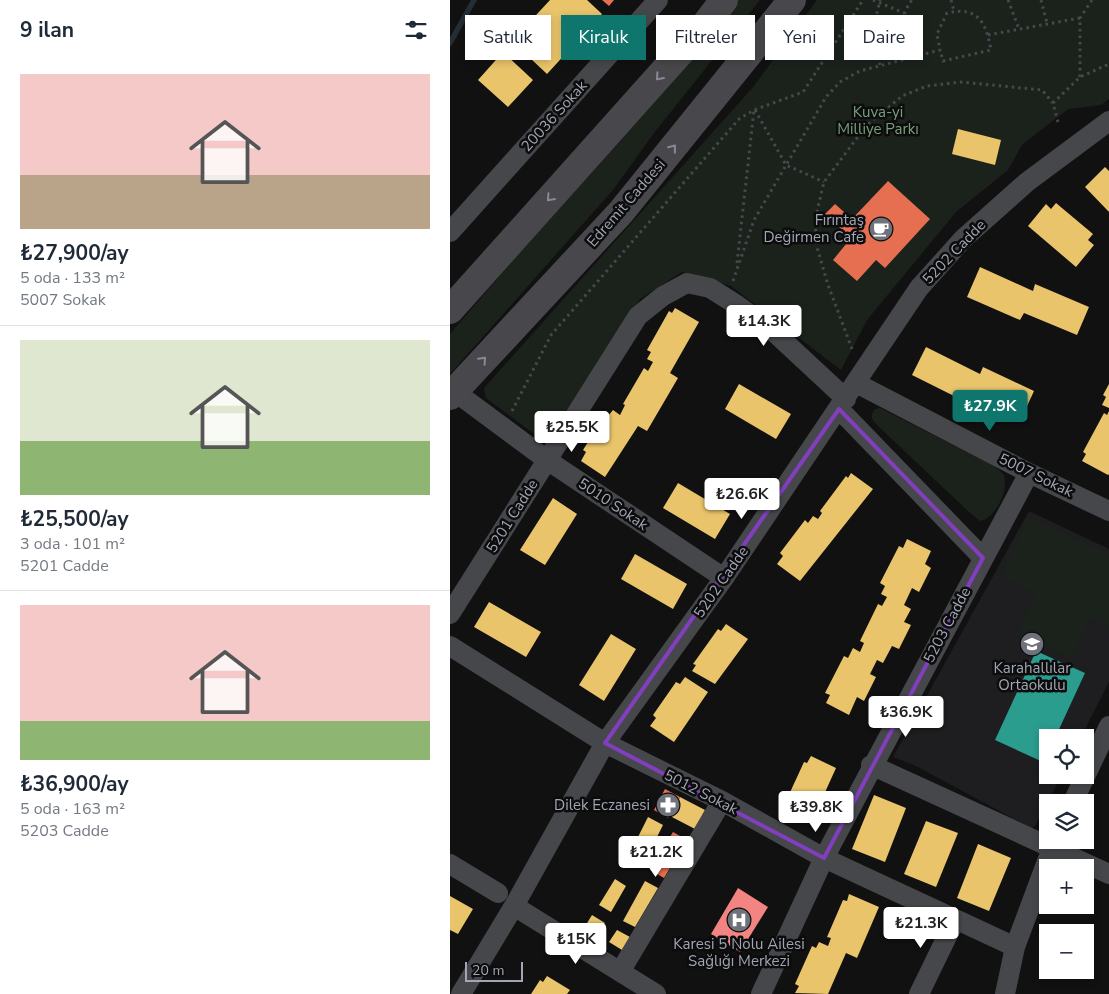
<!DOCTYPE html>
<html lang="tr">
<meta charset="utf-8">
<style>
body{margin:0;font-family:"Nunito Sans",sans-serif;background:#f2f2f3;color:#1f2937;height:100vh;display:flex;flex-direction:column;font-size:19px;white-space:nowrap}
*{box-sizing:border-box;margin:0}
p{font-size:16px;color:#747a83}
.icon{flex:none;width:28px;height:28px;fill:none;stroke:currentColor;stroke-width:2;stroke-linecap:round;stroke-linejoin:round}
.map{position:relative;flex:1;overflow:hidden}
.panel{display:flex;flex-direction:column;background:#fff;width:450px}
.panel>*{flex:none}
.top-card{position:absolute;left:15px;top:15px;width:475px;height:45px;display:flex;gap:10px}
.fabs{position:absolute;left:589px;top:729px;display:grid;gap:10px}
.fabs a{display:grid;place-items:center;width:55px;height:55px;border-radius:0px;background:#fff;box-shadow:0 2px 8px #0003;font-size:25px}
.scale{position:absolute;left:15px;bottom:12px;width:58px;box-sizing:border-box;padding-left:5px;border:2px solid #a1a6b4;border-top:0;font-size:14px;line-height:18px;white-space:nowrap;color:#a1a6b4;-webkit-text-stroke:4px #0c0c0d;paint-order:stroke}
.price{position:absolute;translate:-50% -42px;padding:0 11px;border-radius:5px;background:#fff;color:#222;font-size:16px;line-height:32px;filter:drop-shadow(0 1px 2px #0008)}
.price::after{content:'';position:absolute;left:50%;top:30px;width:15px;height:11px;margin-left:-8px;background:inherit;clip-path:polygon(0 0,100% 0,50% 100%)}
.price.selected{background:#0f766e;color:#fff}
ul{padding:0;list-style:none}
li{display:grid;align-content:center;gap:10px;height:265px;padding:0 20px}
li+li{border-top:1px solid #e0e1e3}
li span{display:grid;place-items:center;height:155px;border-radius:0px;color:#555}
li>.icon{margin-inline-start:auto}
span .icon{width:90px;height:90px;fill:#fffc;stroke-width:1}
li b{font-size:21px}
h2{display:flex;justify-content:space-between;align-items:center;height:60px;padding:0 20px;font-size:21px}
.chip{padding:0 18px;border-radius:0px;background:#fff;box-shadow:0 2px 8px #0003;font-size:18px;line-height:45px}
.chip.selected{background:#0f766e;color:#fff}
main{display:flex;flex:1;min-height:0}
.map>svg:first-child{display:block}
.built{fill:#1e1e20}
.green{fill:#1b221c}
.homes{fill:#e9c46a}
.shops{fill:#e76f51}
.schools{fill:#2a9d8f}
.health{fill:#f28482}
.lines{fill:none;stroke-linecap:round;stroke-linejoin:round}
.stream{stroke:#242c34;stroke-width:5.5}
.path{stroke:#47484c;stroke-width:3;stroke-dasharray:2.5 4;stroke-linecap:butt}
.minor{stroke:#45474b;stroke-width:20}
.highway{stroke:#48484c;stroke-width:28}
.oneway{stroke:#868a95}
.marked{fill:none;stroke:#813ebd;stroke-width:4;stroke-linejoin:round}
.labels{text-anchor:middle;stroke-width:5;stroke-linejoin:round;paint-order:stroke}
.park-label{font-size:15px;fill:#76a17b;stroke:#0c0c0d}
.street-label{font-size:15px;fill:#a1a6b4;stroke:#0c0c0d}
.poi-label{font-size:15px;fill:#a1a6b4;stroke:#0c0c0d;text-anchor:end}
</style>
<main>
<section class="panel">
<h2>9 ilan<svg class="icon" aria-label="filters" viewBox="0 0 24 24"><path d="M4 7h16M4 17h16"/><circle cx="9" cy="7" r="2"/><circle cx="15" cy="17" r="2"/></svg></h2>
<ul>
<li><span style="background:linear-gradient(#f6c9c9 65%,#b9a48a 0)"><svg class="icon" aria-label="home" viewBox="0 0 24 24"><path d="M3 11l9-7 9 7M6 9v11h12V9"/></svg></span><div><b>₺27,900/ay</b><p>5 oda · 133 m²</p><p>5007 Sokak</p></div></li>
<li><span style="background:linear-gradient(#dfe7d0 65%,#8fb573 0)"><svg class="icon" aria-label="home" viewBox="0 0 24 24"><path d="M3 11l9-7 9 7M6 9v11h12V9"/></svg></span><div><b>₺25,500/ay</b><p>3 oda · 101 m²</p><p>5201 Cadde</p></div></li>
<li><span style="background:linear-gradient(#f6c9c9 75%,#8fb573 0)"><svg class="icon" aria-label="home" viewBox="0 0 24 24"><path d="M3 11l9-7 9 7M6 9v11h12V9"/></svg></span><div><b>₺36,900/ay</b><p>5 oda · 163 m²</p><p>5203 Cadde</p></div></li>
</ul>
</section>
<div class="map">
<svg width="659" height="994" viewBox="0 0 659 994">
<rect width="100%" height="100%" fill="#111112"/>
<path class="built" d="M579 511 659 549V682L631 737 598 738V775H612L585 826 581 828 466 766 443 757Z"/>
<path class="green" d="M286 0H310L204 133 163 190 0 374V334Z
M367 0H659V99L651 105 618 109 572 145 558 170 506 212 417 320 391 370 281 286 232 272 190 299 100 435 91 439 36 398 34 388 304 86Z
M430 408 543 465C547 469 552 471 554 476 559 490 545 519 530 521L519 512 428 426C422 420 419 416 425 409Z
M578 517 659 554V627L640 618 622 658 568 632 586 593 551 577Z"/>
<path class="homes" d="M100 0H137L152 14 97 74 62 41Z
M53 52 83 80 58 107 28 80Z
M508 129 551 140 545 165 502 154Z
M655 167 659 171V212L635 187Z
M606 203 643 234 638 240 644 245 626 267 578 226 596 204 601 209Z
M530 267 583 291 585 284 639 307 627 335 574 313 570 320 517 297Z
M225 308 249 322 220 373 228 378 197 431 188 426 155 477 131 461 136 452 133 450 155 415 158 416 163 410 170 415 175 405 173 404 194 368 198 371 203 362 197 359 201 352 197 350 219 311 222 313Z
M476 347 530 374 533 367 584 391 572 417 521 393 516 402 462 375Z
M289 384 341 414 326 439 275 409Z
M659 384V408L652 405 656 397 653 395Z
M659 411V474L658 475 632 461 636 454 633 452 654 413 657 415Z
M401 473 423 489 350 581 327 564 333 556 330 553 355 520 358 523 363 516 368 519 372 513 370 511 396 476 398 478Z
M228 483 280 514 265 539 213 508Z
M103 498 127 514 95 565 70 550Z
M457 539 481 551 475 564 481 568 469 592 462 588 454 605 461 609 454 622 461 625 449 649 442 646 433 663 427 660 420 674 426 677 414 701 407 697 399 715 376 703 380 695 375 693 394 656 398 658 403 648 410 652 414 643 410 641 428 604 432 606 437 597 431 594 435 586 430 583 449 546 453 548Z
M185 554 237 584 223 609 171 579Z
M39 602 91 632 76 657 24 627Z
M276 624 298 639 265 684 242 671 246 665 243 664 268 629 271 631Z
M161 634 186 649 154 701 129 685Z
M235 677 258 692 224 742 200 726 206 718 203 715 226 682 230 684Z
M361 756 386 768 362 821 336 809 339 803 336 801 354 762 357 763Z
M424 795 456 808 435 862 402 849Z
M230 797 255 810 245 829 220 816Z
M198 817 213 825 199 853 184 845Z
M476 821 508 833 486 887 454 874Z
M528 844 561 858 539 911 507 898Z
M165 879 176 886 161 912 149 905Z
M195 881 208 888 185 927 173 921Z
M399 894 429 907 407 958 396 953 378 994 345 993 349 986 345 984 362 946 366 948 369 942 378 946 381 938 377 937 393 900 397 901Z
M0 896 23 909 8 934 0 930Z
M142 915 155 923 147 936 134 928Z
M167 930 180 937 172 950 159 942Z
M97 976 120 990 117 994H81L90 980 93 982Z"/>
<path class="shops" d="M152 0H164L159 6Z
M438 181 480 219 435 268 426 260 407 281 383 260 401 238 375 214 385 204 402 219Z
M215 789 230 797 218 818 204 810Z
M223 832 237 840 214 878 200 870Z"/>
<path class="schools" d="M586 651 635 673 605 738H598V753L593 762 545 740Z"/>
<path class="health" d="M288 888 318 907 290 952 261 934Z"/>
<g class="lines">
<path class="stream" d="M0 43 24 0"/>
<path class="path" d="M423 0 454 13
M501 0 504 11
M558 0 569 29
M591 0 597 23
M538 35 630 18
M454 59C451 37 448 18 462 0
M430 65 424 26 430 0
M630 77V18L642 0
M305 110 336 165 374 182
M608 122 603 103 630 77 659 64
M287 263 304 110
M283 281 304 220 376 97 390 82 410 71 490 50 487 34 497 13C528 6 536 22 541 50L493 61 490 50
M402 349 378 285 367 247 365 220 374 182 416 126 452 96 477 86 511 82 592 90 603 103
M62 411 101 335 289 119 304 110 353 92 413 0"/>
<path class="minor" d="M0 232 208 0
M406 383 579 473 659 511
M4 391 97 460 274 578
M389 409 533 558
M0 614 188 316 213 296 237 283 260 288 287 305 324 332 396 399
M0 646 155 743 272 801 374 858 565 947
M421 765 659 874
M623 802 659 726
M0 864 48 893
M64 906 206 994
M170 972 272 801
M11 994 64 906 155 743 274 578 469 288 513 239 577 182 659 121
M311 994 374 858 579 473
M469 994 505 920
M555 994 565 947 605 840"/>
<path class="highway" d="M0 310 254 26 274 0
M0 396 171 212 342 0"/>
</g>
<defs><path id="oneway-chevron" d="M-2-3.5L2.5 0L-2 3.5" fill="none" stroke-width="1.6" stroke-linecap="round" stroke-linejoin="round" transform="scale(1.25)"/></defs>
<g class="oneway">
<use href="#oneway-chevron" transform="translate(209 77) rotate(132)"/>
<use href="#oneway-chevron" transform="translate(223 148) rotate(-51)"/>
<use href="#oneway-chevron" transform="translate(100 198) rotate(132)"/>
<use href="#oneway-chevron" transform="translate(33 360) rotate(-47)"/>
</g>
<path class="marked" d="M389 409 533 558 374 858 155 743Z"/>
<defs>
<g id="cafe-disc" transform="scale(1.25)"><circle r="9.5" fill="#6f727b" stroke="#0c0c0d"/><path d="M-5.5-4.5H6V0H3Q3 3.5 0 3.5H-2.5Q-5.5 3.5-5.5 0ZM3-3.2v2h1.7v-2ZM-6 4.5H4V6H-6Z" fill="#fff"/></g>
<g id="school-disc" transform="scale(1.25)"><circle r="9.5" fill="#6f727b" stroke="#0c0c0d"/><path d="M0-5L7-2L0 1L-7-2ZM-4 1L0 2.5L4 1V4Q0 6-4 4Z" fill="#fff"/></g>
<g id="pharmacy-disc" transform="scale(1.25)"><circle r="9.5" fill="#6f727b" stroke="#0c0c0d"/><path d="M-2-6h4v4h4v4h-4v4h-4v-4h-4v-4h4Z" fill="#fff"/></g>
<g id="hospital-disc" transform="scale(1.25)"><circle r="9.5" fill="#6f727b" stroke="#0c0c0d"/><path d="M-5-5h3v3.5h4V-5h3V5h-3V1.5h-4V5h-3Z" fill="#fff"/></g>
</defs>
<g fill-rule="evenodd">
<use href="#cafe-disc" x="431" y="229"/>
<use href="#school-disc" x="582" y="644"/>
<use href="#pharmacy-disc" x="218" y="805"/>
<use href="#hospital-disc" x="289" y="920"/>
</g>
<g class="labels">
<g class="park-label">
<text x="428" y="117">Kuva-yi<tspan x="428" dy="17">Milliye Parkı</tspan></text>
</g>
<g class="street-label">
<text transform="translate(104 116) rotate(-48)" y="5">20036 Sokak</text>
<text transform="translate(176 203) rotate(-49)" y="5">Edremit Caddesi</text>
<text transform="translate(504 252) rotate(-46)" y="5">5202 Cadde</text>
<text transform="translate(586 475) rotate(26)" y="5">5007 Sokak</text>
<text transform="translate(163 504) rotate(34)" y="5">5010 Sokak</text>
<text transform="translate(62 516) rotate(-58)" y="5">5201 Cadde</text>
<text transform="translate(271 582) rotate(-55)" y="5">5202 Cadde</text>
<text transform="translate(497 625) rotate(-62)" y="5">5203 Cadde</text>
<text transform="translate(251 792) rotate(27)" y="5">5012 Sokak</text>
</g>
<g class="poi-label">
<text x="414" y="225">Fırıntaş<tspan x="414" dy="17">Değirmen Cafe</tspan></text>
<text x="582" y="673" text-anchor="middle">Karahallılar<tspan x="582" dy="17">Ortaokulu</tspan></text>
<text x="200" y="810">Dilek Eczanesi</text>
<text x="289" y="949" text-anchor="middle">Karesi 5 Nolu Ailesi<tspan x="289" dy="17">Sağlığı Merkezi</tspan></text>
</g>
</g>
</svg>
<div class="fabs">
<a><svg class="icon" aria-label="locate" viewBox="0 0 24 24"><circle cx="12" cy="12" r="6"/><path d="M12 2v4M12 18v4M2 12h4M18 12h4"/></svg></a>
<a><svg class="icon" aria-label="layers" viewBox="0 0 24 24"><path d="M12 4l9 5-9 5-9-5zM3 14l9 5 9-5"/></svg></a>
<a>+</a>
<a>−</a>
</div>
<div class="scale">20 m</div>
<b class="price" style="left:314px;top:347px">₺14.3K</b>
<b class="price selected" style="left:540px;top:432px">₺27.9K</b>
<b class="price" style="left:122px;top:453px">₺25.5K</b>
<b class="price" style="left:292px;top:520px">₺26.6K</b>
<b class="price" style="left:456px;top:738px">₺36.9K</b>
<b class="price" style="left:366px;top:833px">₺39.8K</b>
<b class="price" style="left:206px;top:878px">₺21.2K</b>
<b class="price" style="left:471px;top:949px">₺21.3K</b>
<b class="price" style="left:126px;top:965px">₺15K</b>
<div class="top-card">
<a class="chip">Satılık</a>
<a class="chip selected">Kiralık</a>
<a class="chip">Filtreler</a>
<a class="chip">Yeni</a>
<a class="chip">Daire</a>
</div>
</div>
</main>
